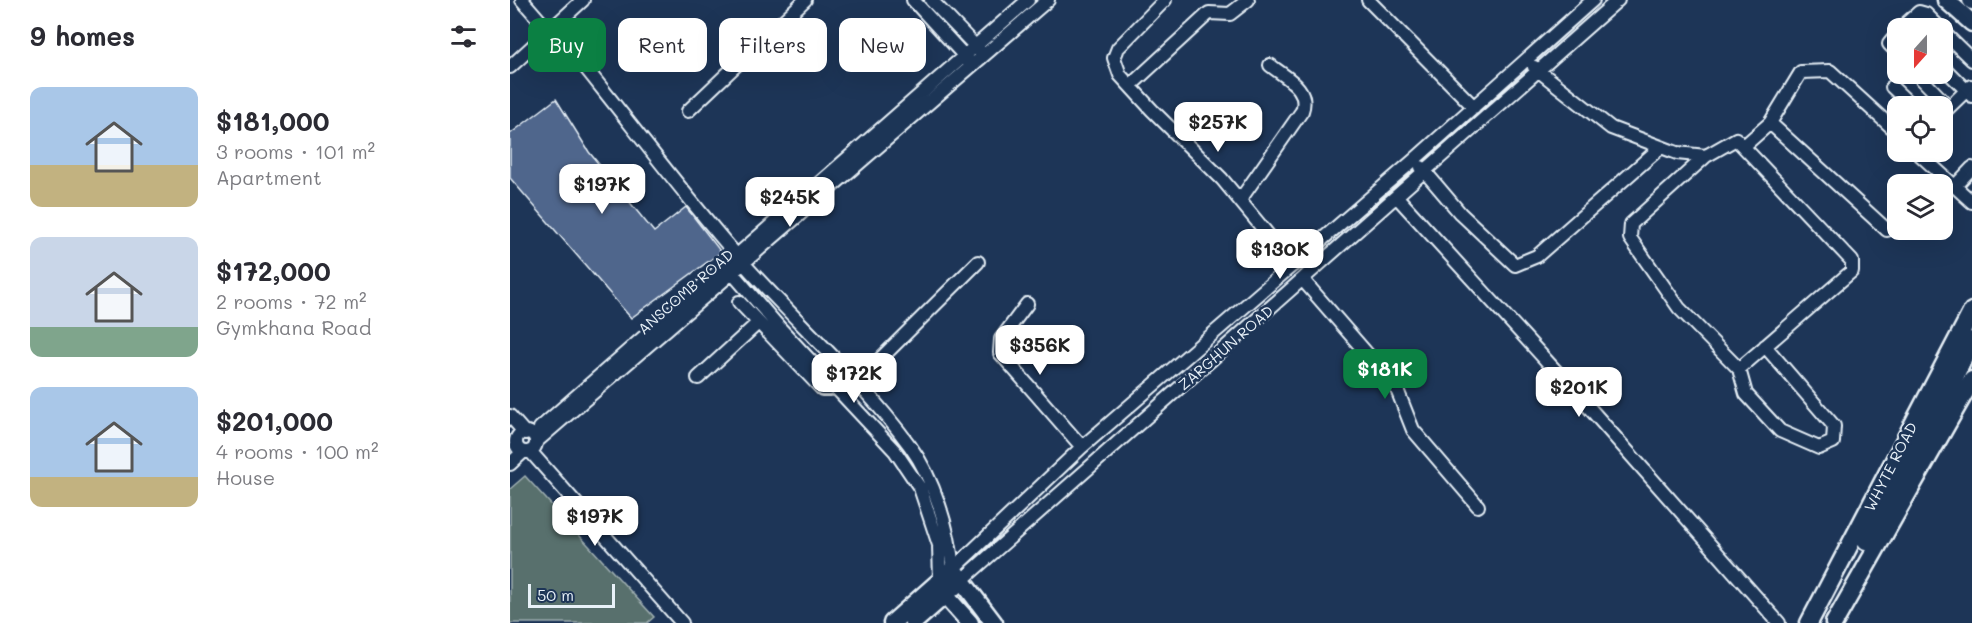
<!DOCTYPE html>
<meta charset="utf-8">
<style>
body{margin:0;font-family:Mali,sans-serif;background:#f2f2f3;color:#2b2b33;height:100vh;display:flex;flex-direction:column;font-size:22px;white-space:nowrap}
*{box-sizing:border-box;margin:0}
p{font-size:20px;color:#7c7c81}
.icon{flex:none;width:33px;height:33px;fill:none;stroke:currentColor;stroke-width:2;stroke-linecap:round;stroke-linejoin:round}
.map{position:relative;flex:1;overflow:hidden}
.panel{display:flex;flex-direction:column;background:#fff;width:510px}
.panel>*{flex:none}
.top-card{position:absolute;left:18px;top:18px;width:570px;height:54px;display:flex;gap:12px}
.needle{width:39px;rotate:201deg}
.buttons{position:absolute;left:1377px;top:18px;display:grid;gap:12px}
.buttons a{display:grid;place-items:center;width:66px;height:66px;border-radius:12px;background:#fff;box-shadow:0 6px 24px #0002;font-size:30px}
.scale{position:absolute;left:18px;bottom:15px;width:87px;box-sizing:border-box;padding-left:6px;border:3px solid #e8f1f8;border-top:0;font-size:16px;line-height:21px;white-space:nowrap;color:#e8f1f8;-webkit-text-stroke:4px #1d3557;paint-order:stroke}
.price{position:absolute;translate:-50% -51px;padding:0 14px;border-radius:12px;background:#fff;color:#222;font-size:20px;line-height:39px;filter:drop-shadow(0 2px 3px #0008)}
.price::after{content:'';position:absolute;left:50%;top:36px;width:18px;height:14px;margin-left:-9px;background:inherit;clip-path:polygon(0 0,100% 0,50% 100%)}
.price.on{background:#0b8043;color:#fff}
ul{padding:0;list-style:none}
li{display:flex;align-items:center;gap:18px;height:150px;padding:0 30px}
li span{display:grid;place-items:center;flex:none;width:168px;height:120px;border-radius:12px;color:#555}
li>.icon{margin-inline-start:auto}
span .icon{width:72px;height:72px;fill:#fffc;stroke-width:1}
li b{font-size:26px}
h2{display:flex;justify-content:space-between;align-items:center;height:72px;padding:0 30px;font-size:26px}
.tag{padding:0 21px;border-radius:12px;background:#fff;box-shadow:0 6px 24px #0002;font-size:21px;line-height:54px}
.tag.on{background:#0b8043;color:#fff}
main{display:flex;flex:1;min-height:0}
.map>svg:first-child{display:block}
.green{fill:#59706d;stroke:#a0b0b2;stroke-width:1.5}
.building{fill:#4f668c;stroke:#e8f1f8;stroke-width:1.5}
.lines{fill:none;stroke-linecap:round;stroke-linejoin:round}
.minor-casing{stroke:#e8f1f8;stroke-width:16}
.major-casing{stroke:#e8f1f8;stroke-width:21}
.minor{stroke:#1d3557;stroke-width:12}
.major{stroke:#1d3557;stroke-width:16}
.labels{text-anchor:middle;stroke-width:5;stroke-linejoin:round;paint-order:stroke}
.street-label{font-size:15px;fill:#e8f1f8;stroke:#1d3557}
</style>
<main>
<section class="panel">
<h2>9 homes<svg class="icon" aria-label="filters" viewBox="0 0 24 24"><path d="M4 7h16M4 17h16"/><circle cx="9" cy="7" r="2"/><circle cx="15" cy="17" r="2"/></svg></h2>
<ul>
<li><span style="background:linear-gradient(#a9c7e8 65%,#c2b280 0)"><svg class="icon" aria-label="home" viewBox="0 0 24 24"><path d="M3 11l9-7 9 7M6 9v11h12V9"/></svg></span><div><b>$181,000</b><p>3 rooms · 101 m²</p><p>Apartment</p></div></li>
<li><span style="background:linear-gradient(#c9d6e8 75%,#7fa58c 0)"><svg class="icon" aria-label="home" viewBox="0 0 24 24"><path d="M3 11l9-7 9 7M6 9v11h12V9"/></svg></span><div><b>$172,000</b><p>2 rooms · 72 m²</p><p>Gymkhana Road</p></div></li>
<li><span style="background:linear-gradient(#a9c7e8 75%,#c2b280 0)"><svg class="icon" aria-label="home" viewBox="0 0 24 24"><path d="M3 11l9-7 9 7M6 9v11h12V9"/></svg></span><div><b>$201,000</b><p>4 rooms · 100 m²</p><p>House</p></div></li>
</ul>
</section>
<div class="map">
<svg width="1462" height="623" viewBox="0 0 1462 623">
<rect width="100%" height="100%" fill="#1d3557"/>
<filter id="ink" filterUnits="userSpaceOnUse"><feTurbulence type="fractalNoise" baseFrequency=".0167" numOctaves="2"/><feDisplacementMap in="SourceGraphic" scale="12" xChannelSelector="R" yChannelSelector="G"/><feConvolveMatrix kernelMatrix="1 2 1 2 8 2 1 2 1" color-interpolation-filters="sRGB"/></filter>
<g filter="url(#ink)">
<path class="green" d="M15 476 144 617 137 623H0V489Z"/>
<path class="building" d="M46 99 79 152 144 232 176 207 211 252 121 318 0 178V134Z"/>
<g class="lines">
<g class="minor-casing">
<path id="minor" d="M12 0 39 31
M403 0 460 62
M421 0 470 51
M655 0 608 48 604 58 610 75 642 110 712 179 783 265
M858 0 964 107
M1391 28 1409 12 1416 14 1430 28
M1432 31 1462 60
M1388 33 1379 44 1388 53
M66 56C122 125 176 198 235 265 289 325 352 380 400 446 424 479 439 529 443 569
M1432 66 1462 96
M0 67 73 0
M1024 67 1101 128 1167 153 1196 156 1226 139 1342 261V271L1229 369
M1407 74 1439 107
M620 86 699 13 720 14 738 0
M1382 87 1402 106
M178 111 295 0
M1432 114 1461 86
M1260 123 1377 230
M1234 146 1260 123 1291 72 1320 71 1388 133
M1407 152 1462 202
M1196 156 1121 224 1120 238 1169 308 1229 369 1236 394 1270 431 1309 448 1323 442 1324 426 1255 346
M911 167 950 213 1005 265 1027 256 1151 147
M1445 186 1462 168
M887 197 1075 403 1269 623
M730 200 792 111C800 88 776 78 760 65
M218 268 268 326 385 451 410 488 429 545 430 581
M793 280 886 387 903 430 968 506
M229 302 312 389H320L323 385
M517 304 491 339 490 353 572 447
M188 378 248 323
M346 383 468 262
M0 416 15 433
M30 428 518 0
M6 442a10 10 0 1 1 20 0a10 10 0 1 1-20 0Z
M26 442 538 0
M20 451 172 623
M0 464 13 452
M443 569 572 447 904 160 1083 0
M451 581 1108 0"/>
</g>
<g class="major-casing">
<path id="major" d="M1436 0 1462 23
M1461 0 1462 1
M1356 541 1443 382 1462 340
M432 586 435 595 460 623
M382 623 443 569 484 623
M403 623 451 581
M1299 623 1462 311
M1324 623 1462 380"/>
</g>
<use href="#minor" class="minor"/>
<use href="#major" class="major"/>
</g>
</g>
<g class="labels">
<g class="street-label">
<text transform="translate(176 292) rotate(-41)" y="5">ANSCOMB ROAD</text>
<text transform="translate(716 348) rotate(-41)" y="5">ZARGHUN ROAD</text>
<text transform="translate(1381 467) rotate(-63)" y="5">WHYTE ROAD</text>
</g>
</g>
</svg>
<div class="buttons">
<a><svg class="needle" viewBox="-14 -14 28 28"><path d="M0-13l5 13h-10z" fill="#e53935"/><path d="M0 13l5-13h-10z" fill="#7c7c81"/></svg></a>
<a><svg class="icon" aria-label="locate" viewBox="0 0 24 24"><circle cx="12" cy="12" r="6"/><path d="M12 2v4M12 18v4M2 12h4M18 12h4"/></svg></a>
<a><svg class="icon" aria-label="layers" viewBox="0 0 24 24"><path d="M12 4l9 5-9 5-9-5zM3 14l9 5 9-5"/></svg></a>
</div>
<div class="scale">50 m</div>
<b class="price" style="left:708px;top:153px">$257K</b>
<b class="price" style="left:92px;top:215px">$197K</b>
<b class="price" style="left:280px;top:228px">$245K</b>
<b class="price" style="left:770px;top:280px">$130K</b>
<b class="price" style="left:530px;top:376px">$356K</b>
<b class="price on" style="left:875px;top:400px">$181K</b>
<b class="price" style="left:344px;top:404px">$172K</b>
<b class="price" style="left:1069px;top:418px">$201K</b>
<b class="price" style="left:85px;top:547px">$197K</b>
<div class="top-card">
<a class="tag on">Buy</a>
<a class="tag">Rent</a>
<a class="tag">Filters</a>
<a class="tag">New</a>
</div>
</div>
</main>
